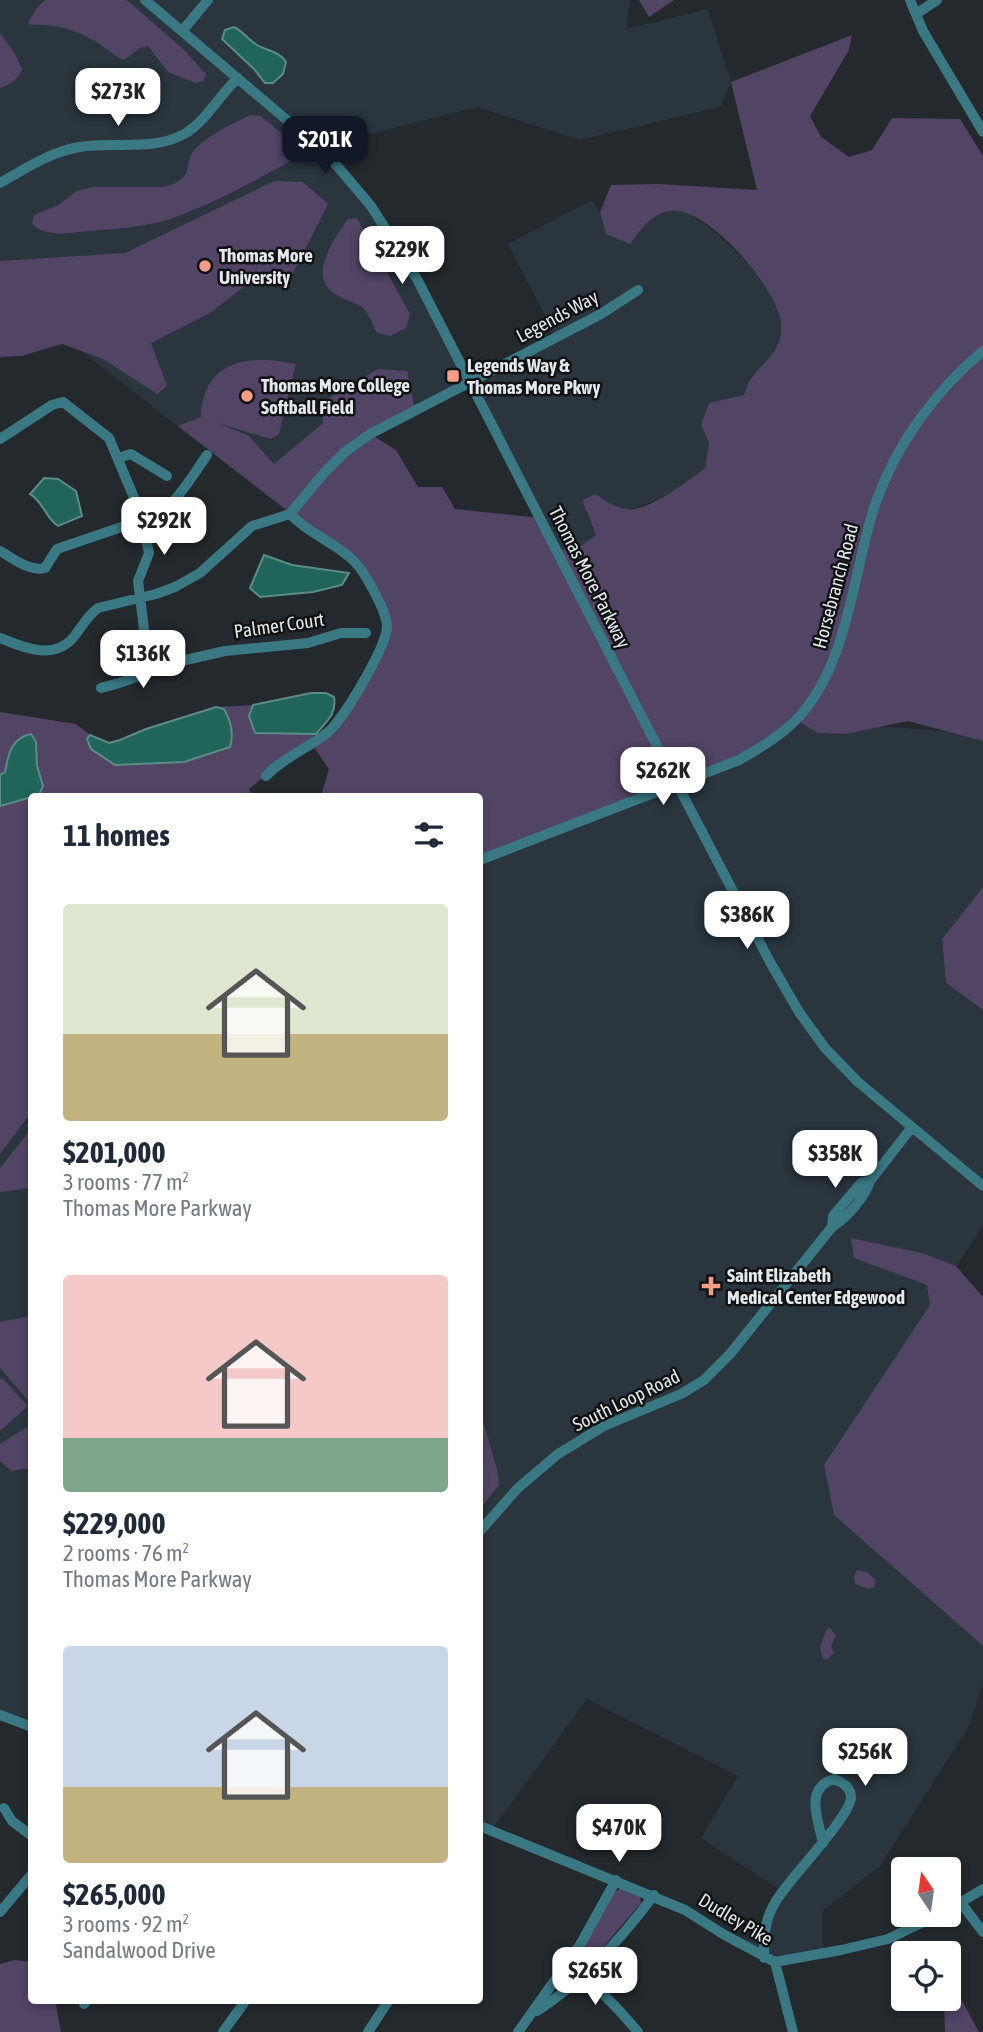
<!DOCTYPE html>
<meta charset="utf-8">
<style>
body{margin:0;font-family:"Asap Condensed",sans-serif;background:#f2f2f3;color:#1f2937;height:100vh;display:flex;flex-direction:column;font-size:26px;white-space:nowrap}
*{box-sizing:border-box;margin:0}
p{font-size:23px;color:#747a83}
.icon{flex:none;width:38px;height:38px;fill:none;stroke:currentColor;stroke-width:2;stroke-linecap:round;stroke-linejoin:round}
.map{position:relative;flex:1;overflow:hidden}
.sheet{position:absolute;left:28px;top:793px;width:455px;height:1211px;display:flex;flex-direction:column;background:#fff;border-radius:7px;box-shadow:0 4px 10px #0003}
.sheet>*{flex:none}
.needle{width:46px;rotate:347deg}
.tools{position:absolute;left:891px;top:1857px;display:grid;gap:14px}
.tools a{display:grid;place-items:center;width:70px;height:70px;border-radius:7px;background:#fff;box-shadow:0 4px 10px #0003;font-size:35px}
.price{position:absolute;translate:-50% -60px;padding:0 16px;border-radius:14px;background:#fff;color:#222;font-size:23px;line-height:46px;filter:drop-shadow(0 2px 4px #0008)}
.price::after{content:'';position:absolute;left:50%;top:42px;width:21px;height:16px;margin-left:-10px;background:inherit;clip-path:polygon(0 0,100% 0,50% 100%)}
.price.current{background:#111827;color:#fff}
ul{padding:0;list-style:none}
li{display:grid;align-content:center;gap:14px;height:371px;padding:0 35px}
li span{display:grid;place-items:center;height:217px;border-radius:7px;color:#555}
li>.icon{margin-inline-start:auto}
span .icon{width:126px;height:126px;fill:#fffc;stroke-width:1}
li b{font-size:30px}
h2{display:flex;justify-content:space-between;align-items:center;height:84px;padding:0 35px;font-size:30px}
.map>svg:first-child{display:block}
.built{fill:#2a353e}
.green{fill:#514465}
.water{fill:#21655a;stroke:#5c8c86;stroke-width:2}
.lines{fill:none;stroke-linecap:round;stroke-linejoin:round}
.minor{stroke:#3a7984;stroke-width:10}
.poi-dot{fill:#f49e89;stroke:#0f1113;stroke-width:2.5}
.labels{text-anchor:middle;stroke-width:5;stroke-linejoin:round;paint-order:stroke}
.poi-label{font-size:19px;font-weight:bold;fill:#e4e8eb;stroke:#0f1113;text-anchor:start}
.street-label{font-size:19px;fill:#e4e8eb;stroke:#0f1113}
</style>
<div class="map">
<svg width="983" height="2032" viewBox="0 0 983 2032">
<rect width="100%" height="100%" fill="#24292e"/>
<path class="built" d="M0 0H630L626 29 708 9 731 82 720 107 580 140 477 107 319 147 371 206 469 382 556 337 508 244 592 200 600 212 606 234 645 224 658 215 670 211H684L712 229 746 261 766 286 777 307 782 326 776 351 749 380 744 395 701 424 709 443 705 468 668 496 628 510 606 503 596 494 582 501 596 536 574 551 556 548 469 382 370 434 290 514 6 292 0 294Z
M796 720 983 734V887L942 940 946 983 983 1010V1226L824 1465 834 1515 983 1646V1683L969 1726 880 1866 823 1911V1954L783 1962 739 1943 763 1933 782 1891 701 1838 738 1776 587 1699 491 1831 480 1826V860Z
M31 1113V1727L0 1715V1154Z"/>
<path class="green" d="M45 0H127L183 49 206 74 203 81 196 83 168 72 148 46 140 48 124 60C115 57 112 52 105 48 84 32 57 23 31 25L28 23 36 9Z
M639 0H674L649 17Z
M0 33 14 52 22 69C19 79 10 85 0 88Z
M852 35 849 50 810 116 821 137 849 157 872 150 892 118 960 119 983 156V741L908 721 846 734 818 733 796 720 763 747 480 860V796H321L329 769 311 743 339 723 387 629 358 565 178 426 201 417C203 359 250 354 296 364L279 434 271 439 217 423 248 435 274 464 323 423 322 402 378 369 407 371 415 410 370 434 396 450 418 487H442L455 509 540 518 556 548 574 551 596 535 582 500 596 494C605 501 614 507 626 509 647 513 689 480 705 468L709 443 701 424 709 403 744 395C746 390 747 384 750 380 764 360 782 353 781 325 780 290 707 206 671 211 652 213 640 230 630 244L606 234 600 212 611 185 658 184 757 190 731 82Z
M251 115 261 116 297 147 299 157C258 178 217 203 173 218 146 227 117 229 88 231 70 233 47 238 32 224L34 215 58 205 77 191 92 187H163C199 179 180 162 197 147 212 133 233 123 251 115Z
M274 181 303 182 328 204 288 283 250 282 210 313 151 343 167 386 157 394 103 359 62 344 21 356 0 357V261L125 253Z
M357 218 410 314 406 328 390 336 377 333C373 326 370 315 364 309 357 302 349 302 340 297 304 280 333 240 348 219Z
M311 693H326L334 697 333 715 316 734 249 789 253 796H32L31 1113 0 1154V712L76 724 90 735 109 743 216 707 253 705Z
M983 887V1010L946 983 942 939Z
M31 1129V1188L0 1192V1168Z
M851 1238 922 1253 956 1266 983 1297V1646L834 1515 824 1465 930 1305 927 1285 854 1258Z
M31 1316H32L31 1404 0 1368V1322Z
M0 1378 4 1380 28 1406 0 1431Z
M480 1411 497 1469 499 1485 480 1509Z
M31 1422V1468L11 1471 0 1461V1444L30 1425Z
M857 1570 867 1572 876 1580 874 1587 868 1589 855 1584 854 1576Z
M830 1628 836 1636 831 1645 834 1653 826 1660 822 1657 820 1648 826 1630Z
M621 1888 640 1897 641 1903 587 1966 581 1969 573 1962 615 1892Z
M15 1960 30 1962 31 1964 32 2000H55L61 2032H0V1964Z
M949 1977 979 2032H945L944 1999 948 1998Z"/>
<path class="water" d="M234 27C244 32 248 40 257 45 268 51 280 52 286 62L283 74 273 83H265L254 69 222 39 225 30Z
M44 478 58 479 76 491 82 516 58 526C46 519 43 501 30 494Z
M264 555 292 565 349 573 342 585 313 592 260 597 250 588Z
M311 693H326L334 697C337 714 326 722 316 734L255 733 249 716 253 705Z
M216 707 224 709C231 721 234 734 230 747L184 762 115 765 91 749 87 739 90 735 109 743 120 740 146 729Z
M31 734 36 742 37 766 43 786 39 795 0 806V775L5 772C8 755 11 738 31 734Z"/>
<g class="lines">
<path class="minor" d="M145 0 307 137 338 167 371 206 417 279 643 719 770 962 799 1012 825 1048 858 1082 983 1186
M910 0 923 31 983 132
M916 14 937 0
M182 31 208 0
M0 183C25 169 50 152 79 147 114 141 154 152 186 133 208 119 219 95 238 78
M0 439 52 405 63 402 109 438 140 512 149 553 138 581 145 637 153 652 159 658 181 661 225 651 308 643 341 633H366
M118 458 131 454 167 476
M0 551C13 558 29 572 45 568L57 549 142 520C169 518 192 476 207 455
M0 638C23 647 52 661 73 638 81 628 87 616 98 608L156 594 175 587 200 573 252 526 290 514 324 473 345 452 370 434 601 314 638 290
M101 688C120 683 149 676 159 658
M266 776C284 757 307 749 327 733 343 721 386 647 387 627 387 612 365 572 354 561 335 542 310 535 290 514
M480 860 739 760C759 749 779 737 796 720 850 664 852 572 876 502 897 443 936 390 983 351
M832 1227 833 1216 861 1183 870 1181
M480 1531 518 1488 558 1454 604 1426 681 1394 704 1380 730 1354 832 1227C847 1218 865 1197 870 1181L912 1127
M0 1715 32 1727
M4 1808 12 1821 32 1836
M480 1826 685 1910 723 1934 775 1962 841 1950 888 1939 940 1914
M961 1903 983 1932
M948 1910 983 1889
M0 1912 32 1874
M764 1958C764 1936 764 1920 776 1901 788 1880 852 1815 851 1797 851 1787 842 1782 834 1779 804 1788 818 1819 823 1843
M775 1962 793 2032
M565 1966C595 1983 616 2006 638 2032
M84 2004 87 2000
M537 2011C583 1982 621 1939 654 1895
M223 2032 246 2000
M368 2032 389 2000
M518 2032 580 1945 616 1880"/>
</g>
<g class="poi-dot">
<circle cx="205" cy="266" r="7"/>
<rect x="446" y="369" width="14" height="14" rx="3.5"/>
<circle cx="247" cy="396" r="7"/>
<path d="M707.5 1275.5h7v7h7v7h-7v7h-7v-7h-7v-7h7z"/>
</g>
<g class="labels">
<g class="poi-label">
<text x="219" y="262">Thomas More<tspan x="219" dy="22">University</tspan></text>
<text x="467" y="372">Legends Way &amp;<tspan x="467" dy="22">Thomas More Pkwy</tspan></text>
<text x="261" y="392">Thomas More College<tspan x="261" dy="22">Softball Field</tspan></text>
<text x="727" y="1282">Saint Elizabeth<tspan x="727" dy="22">Medical Center Edgewood</tspan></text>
</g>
<g class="street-label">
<text transform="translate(557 316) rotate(-28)" y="7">Legends Way</text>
<text transform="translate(590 577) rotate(63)" y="7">Thomas More Parkway</text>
<text transform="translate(835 586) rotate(-75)" y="7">Horsebranch Road</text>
<text transform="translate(279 625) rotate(-8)" y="7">Palmer Court</text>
<text transform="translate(626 1400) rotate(-26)" y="7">South Loop Road</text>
<text transform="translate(736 1919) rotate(31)" y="7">Dudley Pike</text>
</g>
</g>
</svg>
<div class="tools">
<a><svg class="needle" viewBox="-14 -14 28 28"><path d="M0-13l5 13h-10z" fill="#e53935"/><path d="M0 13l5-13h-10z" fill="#747a83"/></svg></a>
<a><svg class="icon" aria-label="locate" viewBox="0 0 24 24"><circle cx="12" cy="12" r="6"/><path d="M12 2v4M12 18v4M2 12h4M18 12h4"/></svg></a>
</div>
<b class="price" style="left:118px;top:128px">$273K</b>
<b class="price current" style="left:325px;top:176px">$201K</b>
<b class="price" style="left:402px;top:286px">$229K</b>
<b class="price" style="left:164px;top:557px">$292K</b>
<b class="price" style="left:143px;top:690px">$136K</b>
<b class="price" style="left:663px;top:807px">$262K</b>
<b class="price" style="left:747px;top:951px">$386K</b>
<b class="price" style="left:835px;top:1190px">$358K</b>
<b class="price" style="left:865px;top:1788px">$256K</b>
<b class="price" style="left:619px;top:1864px">$470K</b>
<b class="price" style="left:595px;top:2007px">$265K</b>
<section class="sheet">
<h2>11 homes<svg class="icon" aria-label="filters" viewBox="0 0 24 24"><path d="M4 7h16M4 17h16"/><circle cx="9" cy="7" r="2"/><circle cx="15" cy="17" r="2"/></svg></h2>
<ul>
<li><span style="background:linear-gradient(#dfe7d0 60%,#c2b280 0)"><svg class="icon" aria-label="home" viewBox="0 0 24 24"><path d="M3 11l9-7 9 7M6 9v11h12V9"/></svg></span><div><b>$201,000</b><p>3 rooms · 77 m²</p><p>Thomas More Parkway</p></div></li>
<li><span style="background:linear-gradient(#f6c9c9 75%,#7fa58c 0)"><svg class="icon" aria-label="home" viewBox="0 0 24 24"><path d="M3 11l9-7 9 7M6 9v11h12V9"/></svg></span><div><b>$229,000</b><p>2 rooms · 76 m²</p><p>Thomas More Parkway</p></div></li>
<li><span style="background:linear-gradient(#c9d6e8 65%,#c2b280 0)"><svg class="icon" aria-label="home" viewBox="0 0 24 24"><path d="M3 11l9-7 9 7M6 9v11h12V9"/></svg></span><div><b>$265,000</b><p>3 rooms · 92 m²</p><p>Sandalwood Drive</p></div></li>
</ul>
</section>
</div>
